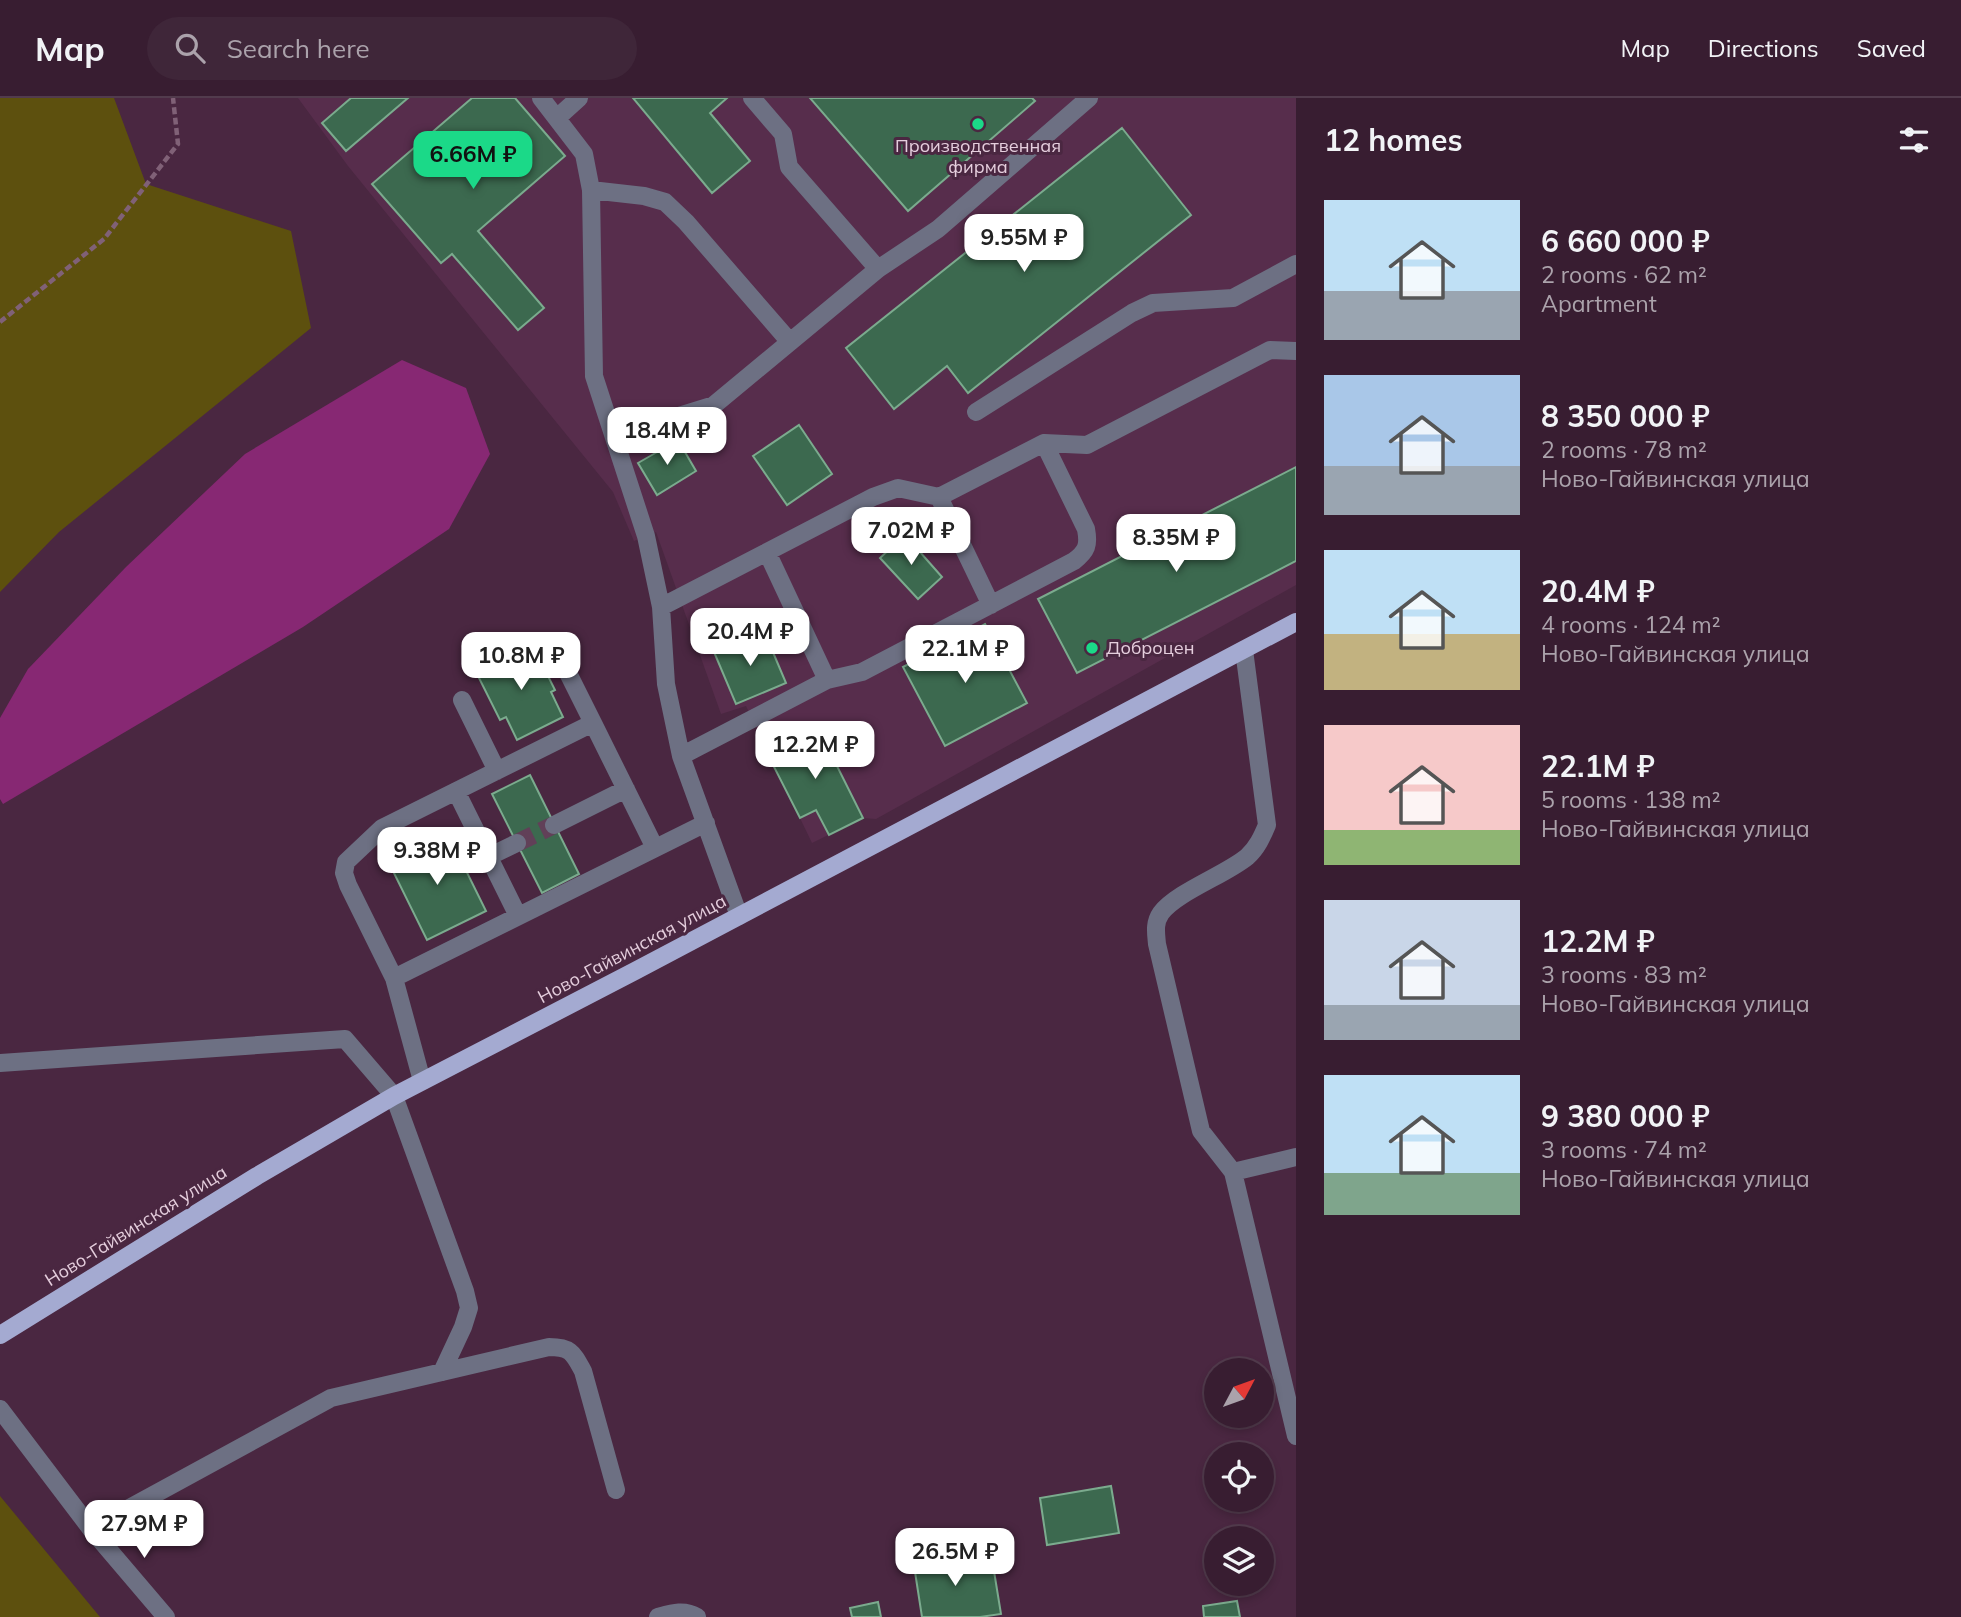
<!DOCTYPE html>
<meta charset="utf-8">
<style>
body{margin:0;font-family:Mulish,sans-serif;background:#3f2639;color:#f1f3f6;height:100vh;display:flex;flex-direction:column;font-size:26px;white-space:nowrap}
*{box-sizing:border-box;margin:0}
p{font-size:23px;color:#aba2ab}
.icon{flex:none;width:38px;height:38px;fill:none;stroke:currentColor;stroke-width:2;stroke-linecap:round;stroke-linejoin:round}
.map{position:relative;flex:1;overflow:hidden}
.sheet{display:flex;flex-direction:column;background:#381d31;width:665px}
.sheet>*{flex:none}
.needle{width:46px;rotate:49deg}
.fabs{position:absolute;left:1204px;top:1260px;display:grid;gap:14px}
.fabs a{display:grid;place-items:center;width:70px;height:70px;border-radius:50%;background:#381d31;box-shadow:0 4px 10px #0003,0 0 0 2px #523b4d;font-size:35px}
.price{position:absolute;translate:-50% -60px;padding:0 16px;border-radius:14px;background:#fff;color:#222;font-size:23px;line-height:46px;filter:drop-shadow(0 2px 4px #0008)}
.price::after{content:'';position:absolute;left:50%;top:42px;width:21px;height:16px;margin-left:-10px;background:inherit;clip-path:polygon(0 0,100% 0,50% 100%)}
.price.selected{background:#1bd988;color:#111}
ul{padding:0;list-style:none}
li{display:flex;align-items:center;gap:21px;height:175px;padding:0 28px}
li span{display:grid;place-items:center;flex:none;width:196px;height:140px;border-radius:0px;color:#555}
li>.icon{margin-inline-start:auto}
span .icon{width:84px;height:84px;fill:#fffc;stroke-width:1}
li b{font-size:30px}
h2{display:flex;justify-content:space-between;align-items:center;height:84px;padding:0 28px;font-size:30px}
header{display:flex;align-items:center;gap:42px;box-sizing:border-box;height:98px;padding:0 35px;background:#381d31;border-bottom:2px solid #523b4d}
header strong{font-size:33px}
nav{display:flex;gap:38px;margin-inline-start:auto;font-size:24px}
.search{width:490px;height:63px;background:#3f2639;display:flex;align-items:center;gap:18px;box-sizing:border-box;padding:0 24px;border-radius:38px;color:#aba2ab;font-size:26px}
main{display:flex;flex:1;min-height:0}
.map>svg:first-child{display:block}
.built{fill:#572d4c}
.green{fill:#5d500e}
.water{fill:#872873}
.building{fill:#3c694f;stroke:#7bab8e;stroke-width:2}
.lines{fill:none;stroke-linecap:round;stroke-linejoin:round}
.minor-tunnel{stroke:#614058;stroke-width:18;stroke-dasharray:18 9;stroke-linecap:butt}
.path{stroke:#806177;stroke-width:4.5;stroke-dasharray:7 3.5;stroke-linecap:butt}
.minor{stroke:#6d7083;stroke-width:18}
.major{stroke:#a4aad1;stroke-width:18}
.poi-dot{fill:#1bd988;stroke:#4a2741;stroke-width:2.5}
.labels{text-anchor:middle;stroke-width:6;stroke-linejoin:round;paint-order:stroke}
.poi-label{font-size:18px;fill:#e5cedd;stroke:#4a2741}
.street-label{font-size:18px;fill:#e5cedd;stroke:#4a2741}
</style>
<header>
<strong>Map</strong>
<div class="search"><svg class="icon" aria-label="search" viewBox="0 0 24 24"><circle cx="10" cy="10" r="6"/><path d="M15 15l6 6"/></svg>Search here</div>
<nav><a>Map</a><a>Directions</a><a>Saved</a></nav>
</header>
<main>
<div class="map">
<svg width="1296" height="1519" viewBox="0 0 1296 1519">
<rect width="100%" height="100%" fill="#4a2741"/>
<path class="built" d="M298 0H1296V487L876 721 863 720 812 745 746 608 721 616 656 434 634 443 613 394 348 68Z"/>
<path class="green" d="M0 0H114L146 86 291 133 311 230 59 434 0 494Z
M0 1398 100 1519H0Z"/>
<path class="water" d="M402 262 466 290 490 356 449 431 303 529 3 706 0 701V620L28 571 126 469 245 356Z"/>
<path class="building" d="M351 0H408L346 53 322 25Z
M472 0H515L565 58 478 133 544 210 518 232 452 156 441 165 372 86Z
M633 0H727L710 15 750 63 712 95Z
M810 0H1032L1035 3 908 113Z
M1122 30 1191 117 968 295 947 268 894 311 846 250Z
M799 327 832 376 787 407 753 358Z
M678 342 696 373 657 397 638 365Z
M1296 369V463L1077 575 1038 501Z
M905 437 942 479 918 501 880 460Z
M985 526 1027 605 945 648 903 569Z
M764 533 786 585 736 606 714 554Z
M532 546 555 592 551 594 563 619 517 642 506 619 500 622 476 574Z
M818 630 863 720 829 737 816 712 800 720 767 655Z
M530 677 579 776 542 795 492 696Z
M448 736 486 813 427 842 389 765Z
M1111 1388 1119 1435 1047 1447 1040 1400Z
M965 1453 967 1471 993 1467 1001 1516 980 1519H922L913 1461Z
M1237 1503 1240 1519H1204L1203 1508Z
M878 1504 881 1519H852L850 1510Z"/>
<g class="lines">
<path class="minor-tunnel" d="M517 745 554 727"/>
<path class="path" d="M0 224 104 141 178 46 173 0"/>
<path class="minor" d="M541 0 584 56 591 92 594 278 646 438 661 509 666 586 681 658 739 818
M752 0 783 36 789 69 878 171
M558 19 579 0
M591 92 644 98 665 104 686 124 790 244
M976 314 1132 215 1153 205 1233 200 1296 166
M614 338 714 307 878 171 938 131 1089 0
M939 399 991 507
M767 454 827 582
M661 509 873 399 898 390 939 399 1044 345 1087 347 1270 252 1296 253
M556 551 593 625
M1244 552 1267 727C1262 739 1257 750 1247 759 1225 777 1177 794 1161 815 1154 825 1156 835 1157 846L1201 1033 1233 1074 1296 1338
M462 602 497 673
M681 658 827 582 862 574 1074 463C1087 453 1089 447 1086 431L1044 345
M456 693 518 818
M554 727 626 691
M488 759 517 745
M394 880 348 787 344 775 346 764 382 730 593 625 655 750
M0 965 345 941 394 998 465 1193 469 1210 463 1229 442 1274
M422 983 394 880 706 725
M1233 1074 1296 1059
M0 1311 91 1431 166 1519
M91 1431 331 1300 549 1249C571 1249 573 1255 583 1273L616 1392
M658 1519C672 1515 684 1511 697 1519"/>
<path class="major" d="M0 1237 257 1078 394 998 635 873 1296 524"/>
</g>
<g class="poi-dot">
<circle cx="978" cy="26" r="7"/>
<circle cx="1092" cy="550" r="7"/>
</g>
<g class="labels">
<g class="poi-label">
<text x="978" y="54">Производственная<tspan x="978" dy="21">фирма</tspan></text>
<text x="1106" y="556" text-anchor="start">Доброцен</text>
</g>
<g class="street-label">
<text transform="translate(632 851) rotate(-28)" y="6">Ново-Гайвинская улица</text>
<text transform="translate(136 1128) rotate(-32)" y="6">Ново-Гайвинская улица</text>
</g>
</g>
</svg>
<div class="fabs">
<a><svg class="needle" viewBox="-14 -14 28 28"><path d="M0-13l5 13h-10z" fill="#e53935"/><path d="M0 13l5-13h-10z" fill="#aba2ab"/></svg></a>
<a><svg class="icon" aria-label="locate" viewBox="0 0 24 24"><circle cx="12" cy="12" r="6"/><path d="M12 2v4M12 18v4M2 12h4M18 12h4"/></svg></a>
<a><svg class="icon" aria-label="layers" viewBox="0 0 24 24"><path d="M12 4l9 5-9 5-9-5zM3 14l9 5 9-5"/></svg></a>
</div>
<b class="price selected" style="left:473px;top:93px">6.66M ₽</b>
<b class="price" style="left:1024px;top:176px">9.55M ₽</b>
<b class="price" style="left:667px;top:369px">18.4M ₽</b>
<b class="price" style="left:911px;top:469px">7.02M ₽</b>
<b class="price" style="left:1176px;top:476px">8.35M ₽</b>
<b class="price" style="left:750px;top:570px">20.4M ₽</b>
<b class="price" style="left:965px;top:587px">22.1M ₽</b>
<b class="price" style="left:521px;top:594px">10.8M ₽</b>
<b class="price" style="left:815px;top:683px">12.2M ₽</b>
<b class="price" style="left:437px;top:789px">9.38M ₽</b>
<b class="price" style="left:144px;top:1462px">27.9M ₽</b>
<b class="price" style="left:955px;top:1490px">26.5M ₽</b>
</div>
<section class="sheet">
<h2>12 homes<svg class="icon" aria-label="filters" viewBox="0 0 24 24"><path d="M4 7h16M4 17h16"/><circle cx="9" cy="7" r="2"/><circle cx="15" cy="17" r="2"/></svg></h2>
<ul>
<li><span style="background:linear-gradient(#bfe0f5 65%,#9aa5b1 0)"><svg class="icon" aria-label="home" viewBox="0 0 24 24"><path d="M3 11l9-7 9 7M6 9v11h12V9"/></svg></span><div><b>6 660 000 ₽</b><p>2 rooms · 62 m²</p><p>Apartment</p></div></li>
<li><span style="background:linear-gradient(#a9c7e8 65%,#9aa5b1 0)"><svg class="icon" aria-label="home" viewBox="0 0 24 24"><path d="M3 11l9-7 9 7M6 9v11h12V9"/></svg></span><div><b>8 350 000 ₽</b><p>2 rooms · 78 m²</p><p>Ново-Гайвинская улица</p></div></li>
<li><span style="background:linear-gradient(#bfe0f5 60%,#c2b280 0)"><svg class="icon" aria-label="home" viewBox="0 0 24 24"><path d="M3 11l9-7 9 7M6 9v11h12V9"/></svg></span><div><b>20.4M ₽</b><p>4 rooms · 124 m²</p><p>Ново-Гайвинская улица</p></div></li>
<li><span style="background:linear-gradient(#f6c9c9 75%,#8fb573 0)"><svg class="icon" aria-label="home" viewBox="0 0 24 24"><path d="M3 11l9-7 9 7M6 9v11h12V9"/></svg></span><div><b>22.1M ₽</b><p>5 rooms · 138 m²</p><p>Ново-Гайвинская улица</p></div></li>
<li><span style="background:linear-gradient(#c9d6e8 75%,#9aa5b1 0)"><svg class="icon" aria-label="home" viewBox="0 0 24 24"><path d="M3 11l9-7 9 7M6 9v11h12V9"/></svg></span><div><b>12.2M ₽</b><p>3 rooms · 83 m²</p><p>Ново-Гайвинская улица</p></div></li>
<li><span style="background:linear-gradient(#bfe0f5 70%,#7fa58c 0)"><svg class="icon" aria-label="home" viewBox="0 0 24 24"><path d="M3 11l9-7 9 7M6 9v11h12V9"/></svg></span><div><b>9 380 000 ₽</b><p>3 rooms · 74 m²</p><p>Ново-Гайвинская улица</p></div></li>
</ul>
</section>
</main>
